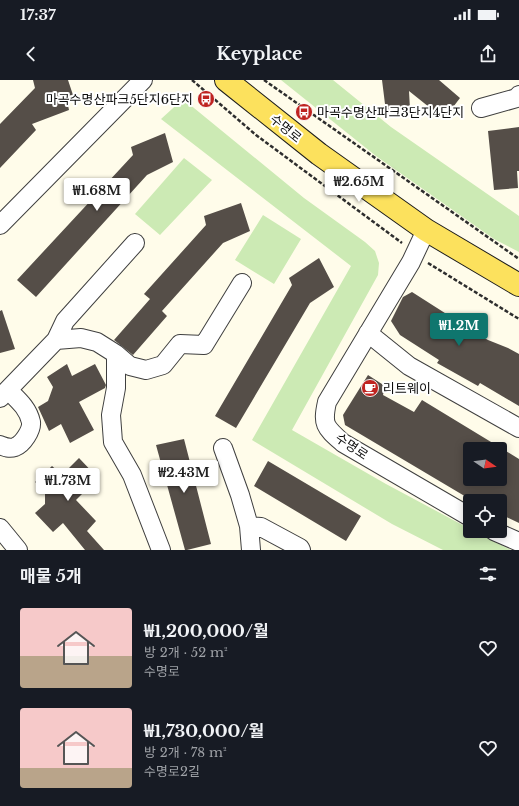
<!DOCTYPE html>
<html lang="ko">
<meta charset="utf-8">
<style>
body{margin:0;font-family:"Libre Baskerville","Noto Sans KR",serif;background:#242831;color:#f1f3f6;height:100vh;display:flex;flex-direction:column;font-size:15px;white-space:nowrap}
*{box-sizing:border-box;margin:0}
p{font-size:13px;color:#9ea1a6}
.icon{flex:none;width:22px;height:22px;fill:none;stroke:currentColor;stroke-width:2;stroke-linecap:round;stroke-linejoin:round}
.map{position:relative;height:470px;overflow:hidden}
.drawer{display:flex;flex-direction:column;background:#171b24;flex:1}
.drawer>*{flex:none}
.needle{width:26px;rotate:103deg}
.tools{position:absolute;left:463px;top:362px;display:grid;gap:8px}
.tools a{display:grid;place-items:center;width:44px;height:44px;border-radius:4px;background:#171b24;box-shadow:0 2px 10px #0003;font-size:20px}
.price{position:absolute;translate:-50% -34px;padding:0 9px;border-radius:4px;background:#fff;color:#222;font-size:13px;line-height:26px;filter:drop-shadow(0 1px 2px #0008)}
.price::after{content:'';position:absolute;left:50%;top:24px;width:12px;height:9px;margin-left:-6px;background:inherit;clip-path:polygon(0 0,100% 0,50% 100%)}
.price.current{background:#0f766e;color:#fff}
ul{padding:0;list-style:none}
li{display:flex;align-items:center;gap:12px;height:100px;padding:0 20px}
li span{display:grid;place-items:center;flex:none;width:112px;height:80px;border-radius:4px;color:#555}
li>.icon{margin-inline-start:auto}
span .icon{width:48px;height:48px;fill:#fffc;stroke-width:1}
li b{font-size:17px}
h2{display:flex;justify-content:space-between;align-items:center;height:48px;padding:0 20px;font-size:17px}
.status{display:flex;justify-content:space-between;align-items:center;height:28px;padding:0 20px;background:#171b24;direction:ltr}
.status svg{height:11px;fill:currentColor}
header{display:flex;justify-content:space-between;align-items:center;height:52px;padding:0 20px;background:#171b24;font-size:18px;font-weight:800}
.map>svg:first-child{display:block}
.green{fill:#cceab4}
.building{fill:#554e48;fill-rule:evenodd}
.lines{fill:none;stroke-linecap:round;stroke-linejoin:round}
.minor-casing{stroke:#3f3f3f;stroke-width:20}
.major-casing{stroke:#1d1d1d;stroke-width:24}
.path{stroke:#2e2e2e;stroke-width:2.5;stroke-dasharray:4 2;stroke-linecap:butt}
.minor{stroke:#fff;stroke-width:18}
.major{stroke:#fce15d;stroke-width:22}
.labels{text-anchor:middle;stroke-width:4;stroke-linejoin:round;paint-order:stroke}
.poi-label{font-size:13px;fill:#0c0c0c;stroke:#fff;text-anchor:start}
.street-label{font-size:13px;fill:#0c0c0c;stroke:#fff}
</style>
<div class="status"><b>17:37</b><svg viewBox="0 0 49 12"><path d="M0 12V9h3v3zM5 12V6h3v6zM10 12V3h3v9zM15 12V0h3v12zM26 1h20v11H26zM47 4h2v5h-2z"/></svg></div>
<header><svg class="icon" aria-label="back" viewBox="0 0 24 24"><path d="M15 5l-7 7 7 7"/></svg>Keyplace<svg class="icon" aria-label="share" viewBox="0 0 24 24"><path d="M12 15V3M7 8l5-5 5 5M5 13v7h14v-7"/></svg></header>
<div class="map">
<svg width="519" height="470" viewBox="0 0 519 470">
<rect width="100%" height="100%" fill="#fffcea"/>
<path class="green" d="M281 0H333L391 47 519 136V172L494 159 376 76Z
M183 19 304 118 365 162 375 171 379 183 378 195 292 350 386 404 470 449V451H473L511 470H443L392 444 252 360 351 186 161 39Z
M184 78 212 100 160 155 135 134Z
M263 135 301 159 274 204 235 180Z"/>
<path class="building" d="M33 0H68L73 15 66 16 69 30 32 44 36 50 0 88V44L35 8Z
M382 0H439L460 18 444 39 409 11 410 29 386 32Z
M519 47V91H517L518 108 494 110 488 51Z
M165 53 173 82 147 95 36 217 17 200 133 75 131 67Z
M241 123 250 151 223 163 162 231 167 236 133 275 114 260 150 219 144 214 206 145 204 136Z
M319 178 334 207 310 223 236 348 215 336 292 205 289 198Z
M412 212 459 242 458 243 488 260 508 268 519 274V326L480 303 478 306 437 283 439 280 400 255 391 241 403 217Z
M2 230 15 269 0 273V231Z
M67 284 72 296 95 284 106 305 105 308 79 322 94 350 70 363 61 344 49 351 38 327 48 321 53 307 47 297Z
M368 295 385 306 383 315 414 332 422 320 519 379V443L500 434V421H473L345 345 343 335ZM470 369H500V399H470Z
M184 359 211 464 187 470H185L156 365Z
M79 378 98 398 76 420 96 441 87 451 104 470H85L63 443 53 452 35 433 45 424V411L35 402 52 386 62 395Z
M268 381 361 436 346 461 254 406Z"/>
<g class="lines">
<g class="minor-casing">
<path id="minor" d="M481 28 517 18 519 15
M0 145 143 0
M426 150 411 182 327 322C322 345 325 347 343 363L470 437
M368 253 409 286 519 348
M56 260 81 258 97 262 116 274 130 286 146 290 163 285 180 264 204 265 242 203
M116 274V308L111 335 113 362 132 395 161 470
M0 318 56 260 65 241 135 163
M0 365C5 367 9 369 15 367 23 364 32 350 31 342 28 328 18 320 8 310
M223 368 240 415 249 446
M0 448 18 470
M494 451 519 462
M251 470 249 446 261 447 300 468 301 470"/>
</g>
<g class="major-casing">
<path id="major" d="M226 0 319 74 426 150 519 205"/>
</g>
<path class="path" d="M192 0 256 55 402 163
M264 0 519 179
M428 183 519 239"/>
<use href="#minor" class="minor"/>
<use href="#major" class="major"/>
</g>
<defs>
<g id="bus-disc" transform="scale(0.9)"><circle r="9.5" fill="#bf2420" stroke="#fff"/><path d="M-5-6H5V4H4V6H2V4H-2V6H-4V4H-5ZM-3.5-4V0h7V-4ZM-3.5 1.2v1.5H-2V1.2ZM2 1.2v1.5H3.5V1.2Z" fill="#fff"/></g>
<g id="cafe-disc" transform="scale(0.9)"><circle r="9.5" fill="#bf2420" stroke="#fff"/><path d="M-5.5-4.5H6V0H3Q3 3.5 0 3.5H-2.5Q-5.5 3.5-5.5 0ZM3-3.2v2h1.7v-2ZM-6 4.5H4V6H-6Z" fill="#fff"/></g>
</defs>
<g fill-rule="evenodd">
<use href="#bus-disc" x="206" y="19"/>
<use href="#bus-disc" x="304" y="32"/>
<use href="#cafe-disc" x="370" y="308"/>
</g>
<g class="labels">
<g class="poi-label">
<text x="193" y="24" text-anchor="end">마곡수명산파크5단지6단지</text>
<text x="317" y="37">마곡수명산파크3단지4단지</text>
<text x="383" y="313">리트웨이</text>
</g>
<g class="street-label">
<text transform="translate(286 48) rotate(39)" y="5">수명로</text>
<text transform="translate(352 366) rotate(34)" y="5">수명로</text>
</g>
</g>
</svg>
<div class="tools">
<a><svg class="needle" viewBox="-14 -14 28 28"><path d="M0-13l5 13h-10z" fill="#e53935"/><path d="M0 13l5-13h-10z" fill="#9ea1a6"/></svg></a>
<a><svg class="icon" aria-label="locate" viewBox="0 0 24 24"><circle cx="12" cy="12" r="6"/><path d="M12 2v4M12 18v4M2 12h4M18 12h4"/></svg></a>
</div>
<b class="price" style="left:359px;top:123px">₩2.65M</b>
<b class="price" style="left:97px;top:132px">₩1.68M</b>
<b class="price current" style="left:459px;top:267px">₩1.2M</b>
<b class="price" style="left:184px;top:414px">₩2.43M</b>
<b class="price" style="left:68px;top:422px">₩1.73M</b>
</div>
<section class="drawer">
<h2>매물 5개<svg class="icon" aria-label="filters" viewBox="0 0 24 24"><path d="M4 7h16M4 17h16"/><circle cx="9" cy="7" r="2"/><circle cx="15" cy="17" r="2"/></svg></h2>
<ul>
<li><span style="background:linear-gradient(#f6c9c9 60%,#b9a48a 0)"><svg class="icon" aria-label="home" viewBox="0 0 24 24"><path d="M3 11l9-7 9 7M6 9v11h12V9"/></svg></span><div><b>₩1,200,000/월</b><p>방 2개 · 52 m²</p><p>수명로</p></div><svg class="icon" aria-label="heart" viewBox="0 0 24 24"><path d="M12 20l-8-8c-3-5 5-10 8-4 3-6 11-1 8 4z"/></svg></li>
<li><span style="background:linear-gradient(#f6c9c9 75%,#b9a48a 0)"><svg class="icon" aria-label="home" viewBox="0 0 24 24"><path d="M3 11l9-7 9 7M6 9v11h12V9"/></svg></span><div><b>₩1,730,000/월</b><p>방 2개 · 78 m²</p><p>수명로2길</p></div><svg class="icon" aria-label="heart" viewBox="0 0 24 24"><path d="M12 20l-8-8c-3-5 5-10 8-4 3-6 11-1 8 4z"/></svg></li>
</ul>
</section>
